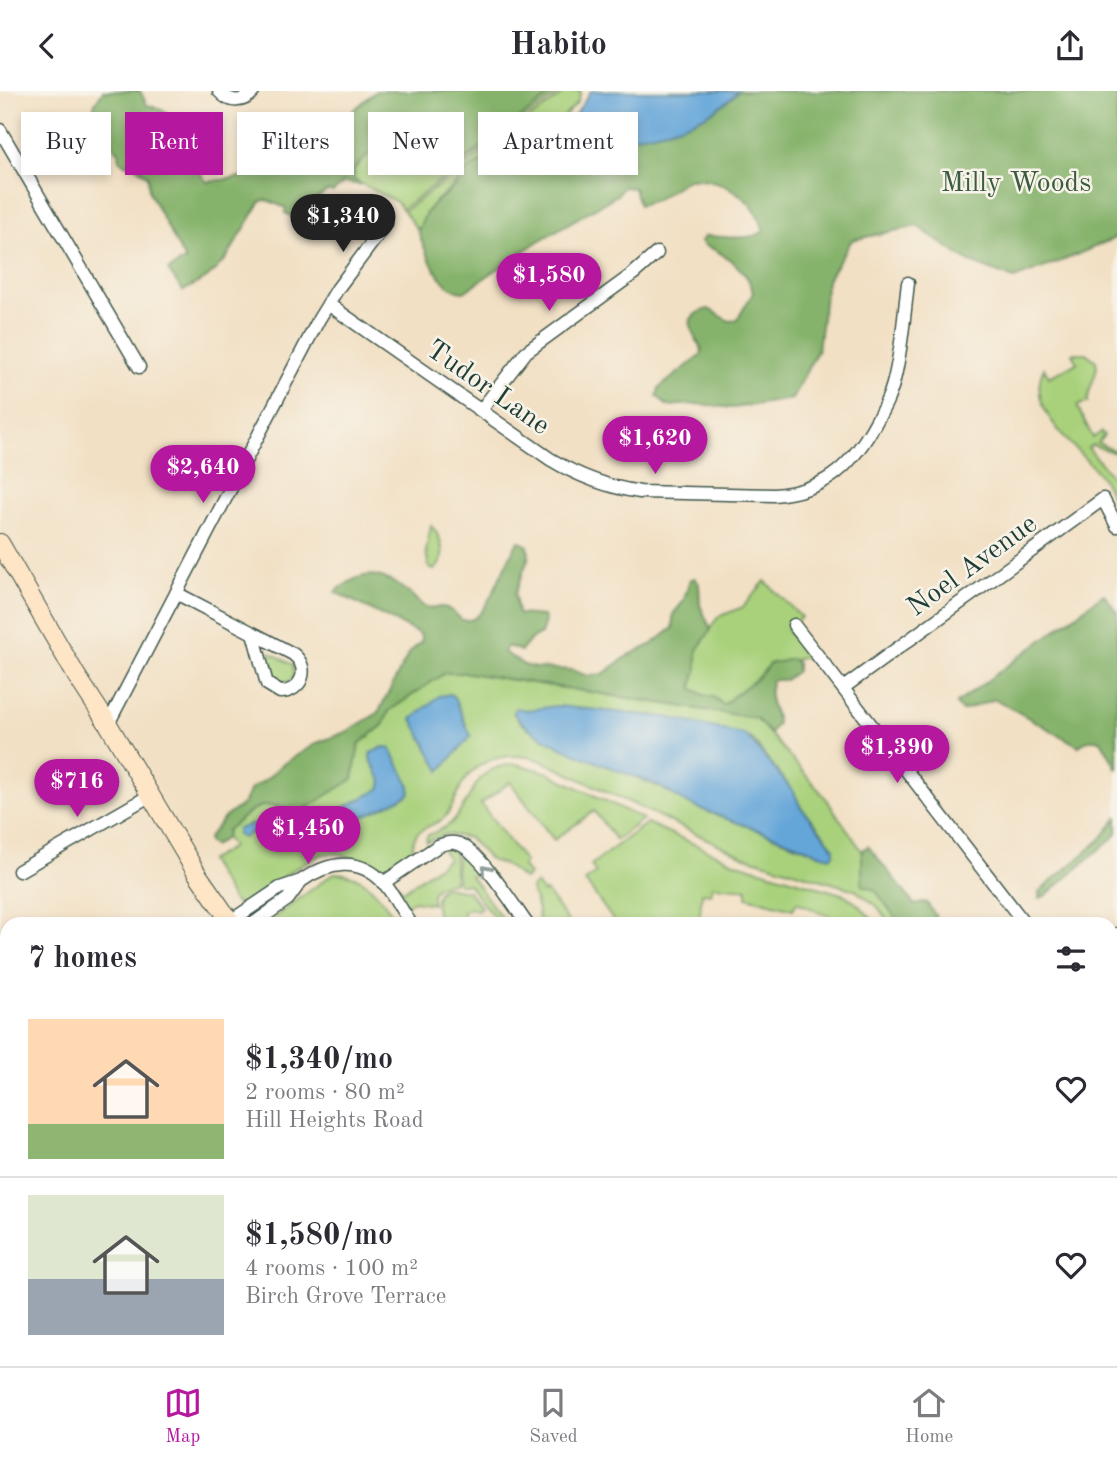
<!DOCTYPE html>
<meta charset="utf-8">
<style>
body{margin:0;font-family:"Old Standard TT",serif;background:#f2f2f3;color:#2b2b33;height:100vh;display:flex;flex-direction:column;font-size:26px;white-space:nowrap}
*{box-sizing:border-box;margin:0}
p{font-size:23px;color:#7c7c81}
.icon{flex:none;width:38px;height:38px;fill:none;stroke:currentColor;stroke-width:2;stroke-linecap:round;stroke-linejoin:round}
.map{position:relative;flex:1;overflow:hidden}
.side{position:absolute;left:0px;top:826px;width:1118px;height:450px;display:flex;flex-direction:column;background:#fff;border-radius:21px 21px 0 0;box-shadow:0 4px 10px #0003}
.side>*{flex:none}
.top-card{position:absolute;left:21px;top:21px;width:700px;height:63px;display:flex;gap:14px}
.price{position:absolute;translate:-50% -60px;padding:0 16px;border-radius:24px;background:#b5179e;color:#fff;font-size:23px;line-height:46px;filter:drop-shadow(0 2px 4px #0008)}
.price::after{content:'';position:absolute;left:50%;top:42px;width:21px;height:16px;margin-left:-10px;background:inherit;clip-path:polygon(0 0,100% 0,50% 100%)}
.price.current{background:#222;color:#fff}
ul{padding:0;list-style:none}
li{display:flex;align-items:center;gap:21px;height:175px;padding:0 28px}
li+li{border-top:2px solid #e1e1e2}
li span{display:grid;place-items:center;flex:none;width:196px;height:140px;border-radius:0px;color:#555}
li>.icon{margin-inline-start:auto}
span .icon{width:84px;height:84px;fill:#fffc;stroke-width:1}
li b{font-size:30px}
h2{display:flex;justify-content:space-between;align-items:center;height:84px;padding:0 28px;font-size:30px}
.pill{padding:0 24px;border-radius:0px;background:#fff;box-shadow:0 4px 10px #0003;font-size:24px;line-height:63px}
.pill.current{background:#b5179e;color:#fff}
header{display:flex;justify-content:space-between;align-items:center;height:91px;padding:0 28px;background:#fff;font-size:32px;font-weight:700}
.tab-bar{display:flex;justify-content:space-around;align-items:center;height:98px;border-top:2px solid #e1e1e2;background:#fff;font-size:19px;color:#7c7c81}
.tab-bar a{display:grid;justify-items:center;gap:4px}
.tab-bar .current{color:#b5179e}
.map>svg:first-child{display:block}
.green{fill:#a9d17c;stroke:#648758;stroke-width:2;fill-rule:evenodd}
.forest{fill:#86b36c;stroke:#527850;stroke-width:2}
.water{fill:#65a6d9;stroke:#427286;stroke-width:2}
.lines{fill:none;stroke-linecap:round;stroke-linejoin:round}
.street-casing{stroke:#3f554a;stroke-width:15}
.secondary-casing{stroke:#3f554a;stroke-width:20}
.street{stroke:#fff;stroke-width:12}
.secondary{stroke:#fee5c5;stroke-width:18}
.oneway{stroke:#8f9e9a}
.labels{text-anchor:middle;stroke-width:5;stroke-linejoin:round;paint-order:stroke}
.park-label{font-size:28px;fill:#3b5b42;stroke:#f7f3e8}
.street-label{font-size:28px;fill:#1f3d34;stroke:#f7f3e8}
</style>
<header><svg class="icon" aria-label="back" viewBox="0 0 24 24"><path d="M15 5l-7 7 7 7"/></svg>Habito<svg class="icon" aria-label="share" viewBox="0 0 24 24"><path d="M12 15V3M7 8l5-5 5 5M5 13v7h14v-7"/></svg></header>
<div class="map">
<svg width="1117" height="1275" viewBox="0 0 1117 1275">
<rect width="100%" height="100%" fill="#f7f3e8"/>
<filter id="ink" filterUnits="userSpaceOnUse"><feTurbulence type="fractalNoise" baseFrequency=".0143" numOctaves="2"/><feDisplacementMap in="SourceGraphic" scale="14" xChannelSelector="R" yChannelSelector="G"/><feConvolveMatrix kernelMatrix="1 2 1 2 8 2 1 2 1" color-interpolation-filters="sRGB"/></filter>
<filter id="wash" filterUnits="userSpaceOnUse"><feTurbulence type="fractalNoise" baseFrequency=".00686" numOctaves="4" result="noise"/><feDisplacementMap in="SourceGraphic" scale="28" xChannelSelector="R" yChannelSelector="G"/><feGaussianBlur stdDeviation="1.57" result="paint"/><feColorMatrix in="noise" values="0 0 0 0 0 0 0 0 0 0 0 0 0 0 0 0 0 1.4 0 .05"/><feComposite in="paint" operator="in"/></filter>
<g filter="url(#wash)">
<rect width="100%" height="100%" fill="#f2e0c4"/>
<path class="green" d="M556 0H562L402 118 397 111 354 89V78L376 55 397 57 414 47H419L457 74Z
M567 0H581L578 11 563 27V34L553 39 552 44 544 37 462 83C454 98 444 102 433 113 425 121 422 130 418 140L404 120Z
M1072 262H1086L1096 270C1099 285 1087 296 1088 311L1077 315 1093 347 1101 341 1104 344 1098 352 1117 361 1115 362 1092 354 1088 357 1117 391V414C1111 405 1107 395 1101 386 1078 356 1023 319 1044 277L1049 286 1077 272Z
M431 434C441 446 449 467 434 479L429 477 426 460Z
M765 490 801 526 787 539 808 565 771 576 723 617 690 598 695 560 718 526 743 516Z
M270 561 293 574 294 585 290 590 279 592 273 586 267 564Z
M445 581 469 582 756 627 825 706 862 760V794L875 798 900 833H890L877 815 855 799 743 765 542 670C515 660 479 665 463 692 457 702 453 717 445 726 432 738 411 735 413 758 405 764 391 777 381 778 364 779 348 758 325 763 304 767 262 802 243 815L234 811 209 770 232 756 226 747 227 739C259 715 259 707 299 722L359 653 383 634 389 620ZM557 615 658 625 751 647 794 701 800 715 830 751 822 764 692 714 664 698 557 653 522 633 514 623Z
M516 673 546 681 643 728 616 749 594 720 554 749 510 691 481 713 525 771 522 774 529 784 524 788 505 774 490 769 469 747 446 743 426 751 427 745C435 740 446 738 452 731 476 706 471 675 516 673Z
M647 732 734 771 845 804 860 815 876 833H829L831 826 797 811 793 818 747 806V798L712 795 711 803 702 802 699 833H616L585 790 596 782 591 774Z
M445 758H455L454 792C441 792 428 797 433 813L414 810 404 816 394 796 397 793 403 800 448 768 443 760Z
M459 759 483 781 471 785 506 833H499L468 793H458L456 779Z
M334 782C368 782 382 809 399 833H265Z
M536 793 543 802 546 800 570 833H539L538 819 531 797Z
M444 796 468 800 481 816 478 819 469 817 463 821V830L459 833H440C436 821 431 802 444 796Z
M848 1269H954L944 1275H849Z"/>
<path class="forest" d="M103 0H140L147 14C162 18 171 23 182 34L171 61 181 75 196 77 207 91 241 86 249 77 254 65 348 24 376 0H556L457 74 419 48 414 47 401 57 376 56 354 78V89L361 94 344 91 333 101 327 100 314 110 301 127H295L285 122 286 117 267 109 261 110 226 168 207 187 183 200 168 179 185 169 149 101 148 85 134 74H127L120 70 119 61 90 31 95 12Z
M738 0H1117V146L1069 167 1014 188 968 170 917 135 852 149 827 189 818 258 792 308 733 317 697 313 667 315 657 305 659 297 701 264 702 259C694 242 677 225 709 218L729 230 737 229 753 202C750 180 724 162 704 154L701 150 705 145C722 145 749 151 764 140 755 107 722 85 688 88L655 109 639 114 634 97 623 96 617 104 537 151 464 201C439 200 425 159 418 140L425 124 432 114 455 96 462 83 537 35 544 37 565 52C623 46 695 46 738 0Z
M519 450 528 455 529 465 515 503 518 523 543 525 545 530 541 543 531 548 521 560 507 555 504 561 524 574 536 577 572 579 588 585 603 583 629 564 651 554 673 537V523L683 511 690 489 695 487 699 493 700 514 711 539 697 559V577L692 597 704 604 713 606 724 614C737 599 758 591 769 573L792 568 797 572V580L785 589H772C765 607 775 616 777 633L770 643 756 627 469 582H445L389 620 383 634 359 653 353 688 299 722C259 707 259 714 227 739L226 747 213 755 208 751V747L225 726 243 713 251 698 268 687 280 675 317 652 346 641 378 622 409 562 422 550 420 543 335 501C362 480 376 478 405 499 413 504 418 512 426 517 448 515 445 514 462 529 466 529 469 530 473 528 489 522 506 466 519 450Z
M1104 503 1117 521V678L1101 649H1088L1079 655 995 608 962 620 956 613Z
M1117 727V743L1045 805 1039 807V801L1099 750Z
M868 755 915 814 926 811 935 824 937 833H900L875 799 862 794V760Z"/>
<path class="water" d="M591 0H738C695 46 623 46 565 52L552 44 553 39 563 34 576 23Z
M450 603 454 606 471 645 440 680 412 628 439 605Z
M557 615 667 626 746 644 794 701 800 715 834 757V763L830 766 822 764C780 745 734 732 691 714 678 708 667 699 654 693 622 680 526 650 513 620L516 617 526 619Z
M383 656 390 657 410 695V702L407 705 322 745C313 746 307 742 299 741 295 741 290 743 287 743 264 742 271 728 243 747L237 744V738L259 731 282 737 298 735 306 741 319 736 331 723 380 698 382 691 370 667 371 662Z"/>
</g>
<g filter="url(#ink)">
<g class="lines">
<g class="street-casing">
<path id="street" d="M219 0C230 13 244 12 254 0
M0 39 139 276
M328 213 550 368C578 385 607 396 640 401L774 404C822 400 848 379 872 338 881 322 890 307 894 289 902 258 904 224 908 192
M481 319 526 261 633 183 657 162
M176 502 293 563C311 577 302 601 280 601L267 593 253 542
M794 534 1025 833
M843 597 1103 408 1117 435
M108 633 319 228 338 197 386 133
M19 780 151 704
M301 790C328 771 359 765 384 792 394 804 402 820 411 833
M383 792 438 755C445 752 452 750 459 753 479 760 514 815 527 833
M226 833 280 797 301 790 288 808 253 833
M1111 852 1117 843
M1111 888 1117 890
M0 961 7 957
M0 977 7 984
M0 1215 7 1242
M263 1269 268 1275
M837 1269 838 1275
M8 1275 9 1269"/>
</g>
<g class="secondary-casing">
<path id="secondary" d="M0 452 76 584 108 633 196 781 232 833
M1111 1169 1117 1165
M1111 1197 1117 1193
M548 1269 550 1275
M965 1275 975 1269
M1002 1275 1011 1269"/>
</g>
<use href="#street" class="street"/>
<use href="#secondary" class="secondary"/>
</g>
<defs><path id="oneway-chevron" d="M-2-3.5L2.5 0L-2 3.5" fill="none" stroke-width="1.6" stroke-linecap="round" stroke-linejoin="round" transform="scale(1.75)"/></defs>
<use class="oneway" href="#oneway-chevron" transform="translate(486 779) rotate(-129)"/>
</g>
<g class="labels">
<g class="park-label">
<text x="1016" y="100">Milly Woods</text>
</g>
<g class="street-label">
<text transform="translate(489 295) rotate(35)" y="10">Tudor Lane</text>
<text transform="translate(971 473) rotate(-36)" y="10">Noel Avenue</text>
</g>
</g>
</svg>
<b class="price current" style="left:343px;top:163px">$1,340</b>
<b class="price" style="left:549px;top:222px">$1,580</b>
<b class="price" style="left:655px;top:385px">$1,620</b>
<b class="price" style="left:203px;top:414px">$2,640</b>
<b class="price" style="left:897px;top:694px">$1,390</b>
<b class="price" style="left:77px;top:728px">$716</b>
<b class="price" style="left:308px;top:775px">$1,450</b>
<div class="top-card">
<a class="pill">Buy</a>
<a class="pill current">Rent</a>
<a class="pill">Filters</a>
<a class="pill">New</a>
<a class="pill">Apartment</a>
</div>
<section class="side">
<h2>7 homes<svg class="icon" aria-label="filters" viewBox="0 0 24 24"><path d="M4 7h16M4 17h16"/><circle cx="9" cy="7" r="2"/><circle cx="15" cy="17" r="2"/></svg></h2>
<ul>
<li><span style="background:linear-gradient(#ffd9b3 75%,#8fb573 0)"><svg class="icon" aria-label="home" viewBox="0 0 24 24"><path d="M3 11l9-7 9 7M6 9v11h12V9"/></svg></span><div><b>$1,340/mo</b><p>2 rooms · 80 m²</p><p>Hill Heights Road</p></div><svg class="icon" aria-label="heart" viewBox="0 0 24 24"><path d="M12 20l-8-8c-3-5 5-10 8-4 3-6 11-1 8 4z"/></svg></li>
<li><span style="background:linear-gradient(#dfe7d0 60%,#9aa5b1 0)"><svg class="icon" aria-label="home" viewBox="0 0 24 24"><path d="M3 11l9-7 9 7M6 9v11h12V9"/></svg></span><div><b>$1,580/mo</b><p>4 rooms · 100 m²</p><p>Birch Grove Terrace</p></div><svg class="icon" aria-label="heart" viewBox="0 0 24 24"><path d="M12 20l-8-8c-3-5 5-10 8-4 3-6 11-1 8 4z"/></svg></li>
</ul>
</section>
</div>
<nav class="tab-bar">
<a class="current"><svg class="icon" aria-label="map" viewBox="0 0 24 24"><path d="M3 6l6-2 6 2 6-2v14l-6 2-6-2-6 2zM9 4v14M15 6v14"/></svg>Map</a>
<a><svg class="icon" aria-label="saved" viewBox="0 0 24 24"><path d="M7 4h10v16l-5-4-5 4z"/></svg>Saved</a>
<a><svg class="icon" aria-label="home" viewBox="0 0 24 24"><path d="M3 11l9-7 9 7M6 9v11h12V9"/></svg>Home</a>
</nav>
